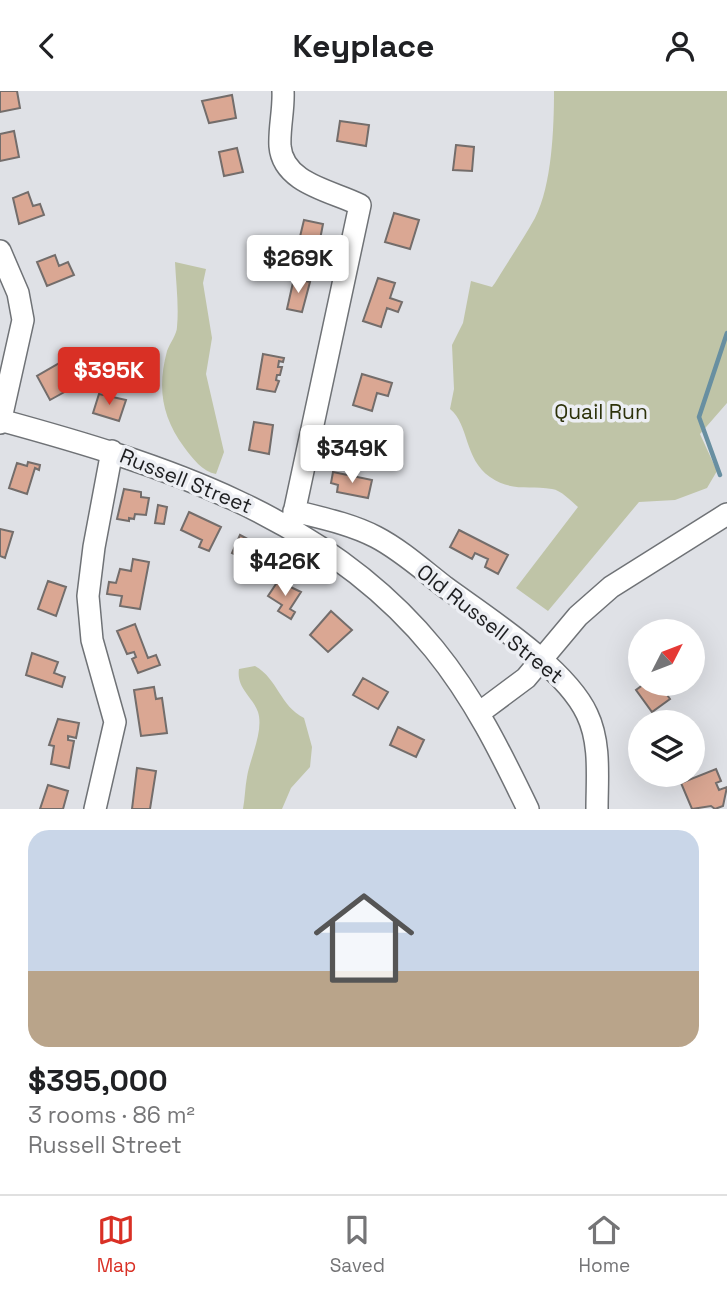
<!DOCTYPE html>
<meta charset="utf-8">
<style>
body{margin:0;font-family:"Space Grotesk",sans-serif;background:#f6f6f6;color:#202124;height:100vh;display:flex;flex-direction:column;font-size:26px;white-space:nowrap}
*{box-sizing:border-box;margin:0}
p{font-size:23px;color:#757577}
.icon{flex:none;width:38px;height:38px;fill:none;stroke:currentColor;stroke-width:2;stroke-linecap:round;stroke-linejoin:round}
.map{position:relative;height:718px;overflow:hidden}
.drawer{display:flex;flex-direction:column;background:#fff;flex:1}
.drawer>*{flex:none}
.needle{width:46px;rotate:48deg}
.controls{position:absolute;left:628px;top:528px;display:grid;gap:14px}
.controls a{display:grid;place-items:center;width:77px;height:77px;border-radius:50%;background:#fff;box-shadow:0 7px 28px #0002;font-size:35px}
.price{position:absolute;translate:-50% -60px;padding:0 16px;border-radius:7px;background:#fff;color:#222;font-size:23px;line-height:46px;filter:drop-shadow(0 2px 4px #0008)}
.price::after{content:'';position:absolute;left:50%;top:42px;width:21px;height:16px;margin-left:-10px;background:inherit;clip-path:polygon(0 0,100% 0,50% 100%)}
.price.on{background:#d93025;color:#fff}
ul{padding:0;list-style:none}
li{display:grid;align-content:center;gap:14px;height:371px;padding:0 28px}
li span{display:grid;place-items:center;height:217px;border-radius:21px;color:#555}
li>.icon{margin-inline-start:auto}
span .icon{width:126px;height:126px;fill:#fffc;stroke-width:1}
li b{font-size:30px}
header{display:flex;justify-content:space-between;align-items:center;height:91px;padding:0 28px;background:#fff;font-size:32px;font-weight:600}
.menu{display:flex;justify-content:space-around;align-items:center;height:98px;border-top:2px solid #e0e0e0;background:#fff;font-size:19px;color:#757577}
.menu a{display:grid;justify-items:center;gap:4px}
.menu .on{color:#d93025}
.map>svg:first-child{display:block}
.green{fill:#bfc4a7}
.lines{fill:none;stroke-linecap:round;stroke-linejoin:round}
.stream{stroke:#688fa1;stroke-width:4.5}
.building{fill:#daa793;stroke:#736d6b;stroke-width:2}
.minor-casing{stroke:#6f7276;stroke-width:24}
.minor{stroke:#fff;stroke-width:21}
.labels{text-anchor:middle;stroke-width:7;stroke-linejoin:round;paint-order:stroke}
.park-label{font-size:21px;fill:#2d320a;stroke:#eceef3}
.street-label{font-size:21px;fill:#1d1e20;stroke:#eceef3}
</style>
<header><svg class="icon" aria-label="back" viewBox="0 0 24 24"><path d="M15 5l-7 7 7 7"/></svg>Keyplace<svg class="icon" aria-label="person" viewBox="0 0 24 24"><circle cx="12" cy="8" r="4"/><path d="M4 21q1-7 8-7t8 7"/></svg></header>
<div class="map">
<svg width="727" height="718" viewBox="0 0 727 718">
<rect width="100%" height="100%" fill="#dfe1e6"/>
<path class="green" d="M554 0H727V312L700 343 717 380 707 397 675 409 639 411 548 520 516 497 578 416C571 410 561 399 552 398 529 394 511 401 490 386 464 368 469 333 450 318L454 298 452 254 463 232 471 190 492 196 495 192C508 170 523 149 535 127 552 94 554 37 554 0Z
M175 171 206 178 203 192 212 247 206 283 224 361 216 383C203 381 192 367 184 356 162 326 157 297 167 260 170 252 177 243 177 236 179 215 176 192 175 171Z
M255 575C278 588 280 615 304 627L312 656 310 676 291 697 282 718H243C245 707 245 696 247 686 250 667 264 640 258 621 253 606 236 597 239 578Z"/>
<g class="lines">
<path class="stream" d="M720 384 699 326 727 242"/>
</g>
<path class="building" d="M0 0H17L20 17 0 21Z
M232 4 236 27 209 32 202 10Z
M340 30 369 34 366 55 337 50Z
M14 40 19 66 0 70V43Z
M456 54 474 56 472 80 453 79Z
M237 57 243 81 224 85 219 61Z
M28 101 33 115 40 113 44 124 19 133 13 107Z
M394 122 419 129 410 158 385 151Z
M304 129 323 133 318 159 298 154Z
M55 164 59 175 68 171 74 184 47 195 37 171Z
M294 187 310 191 302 221 287 218Z
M378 187 395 192 390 207 402 211 398 221 387 217 381 236 363 230Z
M263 263 284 267 283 271 279 270 278 276H282L280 284H277L276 289 279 290 275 301 257 298Z
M63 270 71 286 66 289 68 299 50 309 37 285Z
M362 283 392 292 388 305 377 302 372 320 353 314Z
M99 303 126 309 119 330 93 322Z
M254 331 273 334 269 363 249 359Z
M28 371 40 374 39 379 35 377 27 403 9 397 17 372 27 375Z
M333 381 372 389 368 407 337 401 338 394 331 392Z
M124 398 141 401V406L149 407 146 424 135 423 134 428 129 427V430L117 428Z
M158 414 167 416 164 433 155 432Z
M189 421 221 436 209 460 199 456 202 449 181 439Z
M0 438 13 441 5 467 0 465Z
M459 439 508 464 498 483 485 476 488 468 475 462 472 468 450 456Z
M240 444 263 456 254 473 232 462Z
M133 468 149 471 140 518 120 515 122 505 107 503 109 491 116 492 120 478 131 480Z
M48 490 66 496 56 525 38 518Z
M278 490 301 501 290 518 295 521 291 528 278 520 282 514 268 505Z
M331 520 352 539 328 561 310 544Z
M135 533 148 567 156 564 160 574 138 582 132 568 136 566 134 561 127 563 117 540Z
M32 562 58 571 54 582 65 586 62 596 26 584Z
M363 587 388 601 378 618 353 604Z
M644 593H659L670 608 652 621 636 599Z
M154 596 156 608 162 607 167 642 141 645 134 599Z
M58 628 79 632 76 647 68 645V649L74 650 69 677 51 673 54 655 49 654Z
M398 636 424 649 416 666 390 654Z
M137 677 156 680 150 718H132Z
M716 678 721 690 716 692 719 699 727 696 723 715 715 718 711 715 692 718 681 692Z
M48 694 68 700 63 718H40Z"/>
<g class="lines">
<g class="minor-casing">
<path id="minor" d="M283 0C284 18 279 37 280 55 283 93 333 100 360 114L291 436
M0 160 18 202 23 229 0 332
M0 329C161 373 325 424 434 558 474 607 501 662 528 718
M294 420C322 427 351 433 376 446 401 459 423 479 445 496 486 526 566 577 587 623 601 652 597 687 597 718
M479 622 526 587 578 525 611 496 727 423
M95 718 115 631 92 549 88 505 94 456 112 360"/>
</g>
<use href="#minor" class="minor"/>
</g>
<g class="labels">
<g class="park-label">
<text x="601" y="328">Quail Run</text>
</g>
<g class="street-label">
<text transform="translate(186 390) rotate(22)" y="7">Russell Street</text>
<text transform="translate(490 533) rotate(38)" y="7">Old Russell Street</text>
</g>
</g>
</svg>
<div class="controls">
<a><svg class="needle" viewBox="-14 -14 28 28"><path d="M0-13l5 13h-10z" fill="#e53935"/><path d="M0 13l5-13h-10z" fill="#757577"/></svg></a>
<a><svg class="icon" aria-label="layers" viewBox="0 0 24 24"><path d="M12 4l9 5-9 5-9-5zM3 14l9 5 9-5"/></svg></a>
</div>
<b class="price" style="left:298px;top:204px">$269K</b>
<b class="price on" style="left:109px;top:316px">$395K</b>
<b class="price" style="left:352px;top:394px">$349K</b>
<b class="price" style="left:285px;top:507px">$426K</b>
</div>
<section class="drawer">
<ul>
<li><span style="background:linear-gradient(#c9d6e8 65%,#b9a48a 0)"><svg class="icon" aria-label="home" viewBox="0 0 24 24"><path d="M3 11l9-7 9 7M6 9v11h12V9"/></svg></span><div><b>$395,000</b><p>3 rooms · 86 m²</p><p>Russell Street</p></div></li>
</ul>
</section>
<nav class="menu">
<a class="on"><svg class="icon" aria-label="map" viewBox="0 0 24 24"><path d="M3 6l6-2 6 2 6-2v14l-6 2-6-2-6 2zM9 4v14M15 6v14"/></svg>Map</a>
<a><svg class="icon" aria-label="saved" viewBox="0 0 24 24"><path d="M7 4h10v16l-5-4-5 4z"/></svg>Saved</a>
<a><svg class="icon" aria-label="home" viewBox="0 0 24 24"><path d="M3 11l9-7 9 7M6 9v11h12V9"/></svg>Home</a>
</nav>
